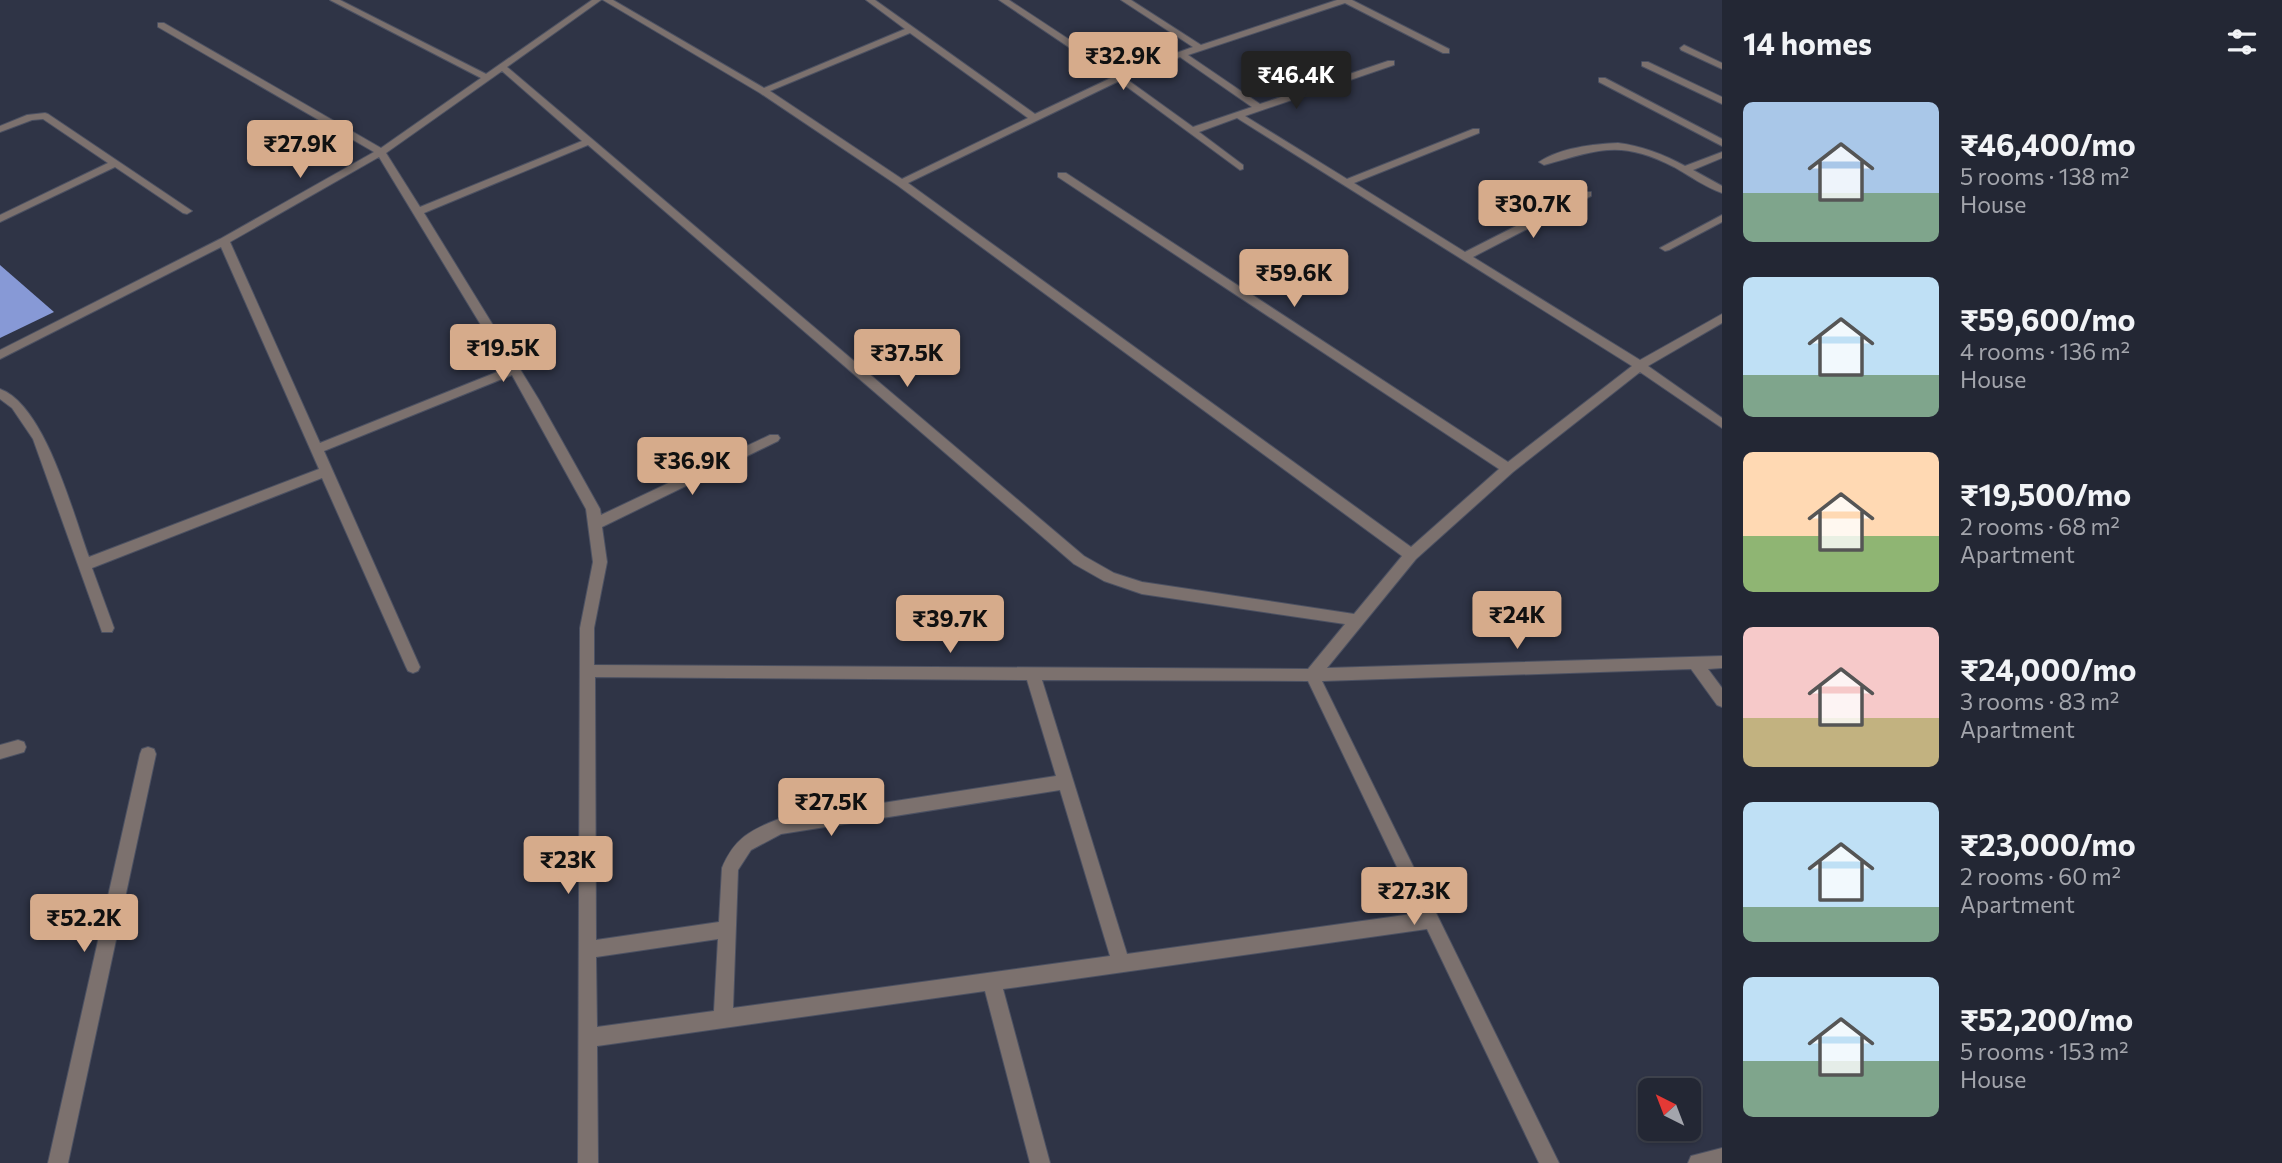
<!DOCTYPE html>
<meta charset="utf-8">
<style>
body{margin:0;font-family:Commissioner,sans-serif;background:#2f3340;color:#f1f3f6;height:100vh;display:flex;flex-direction:column;font-size:26px;white-space:nowrap}
*{box-sizing:border-box;margin:0}
p{font-size:23px;color:#a3a5ac}
.icon{flex:none;width:38px;height:38px;fill:none;stroke:currentColor;stroke-width:2;stroke-linecap:round;stroke-linejoin:round}
.map{position:relative;flex:1;overflow:hidden}
.details{display:flex;flex-direction:column;background:#232734;width:560px}
.details>*{flex:none}
.needle{width:46px;rotate:318deg}
.fabs{position:absolute;left:1638px;top:1078px;display:grid;gap:14px}
.fabs a{display:grid;place-items:center;width:63px;height:63px;border-radius:10px;background:#232734;box-shadow:0 2px 5px #0004,0 0 0 2px #40444f;font-size:35px}
.price{position:absolute;translate:-50% -60px;padding:0 16px;border-radius:7px;background:#d6ab8b;color:#111;font-size:23px;line-height:46px;filter:drop-shadow(0 2px 4px #0008)}
.price::after{content:'';position:absolute;left:50%;top:42px;width:21px;height:16px;margin-left:-10px;background:inherit;clip-path:polygon(0 0,100% 0,50% 100%)}
.price.selected{background:#222;color:#fff}
ul{padding:0;list-style:none}
li{display:flex;align-items:center;gap:21px;height:175px;padding:0 21px}
li span{display:grid;place-items:center;flex:none;width:196px;height:140px;border-radius:10px;color:#555}
li>.icon{margin-inline-start:auto}
span .icon{width:84px;height:84px;fill:#fffc;stroke-width:1}
li b{font-size:30px}
h2{display:flex;justify-content:space-between;align-items:center;height:84px;padding:0 21px;font-size:30px}
main{display:flex;flex:1;min-height:0}
.map>svg:first-child{display:block}
.building{fill:#8799d6}
.lines{fill:none;stroke-linecap:round;stroke-linejoin:round}
.minor-casing{stroke:#4c5162;stroke-width:2}
.minor{fill:#7c716e;fill-rule:evenodd}
</style>
<main>
<div class="map">
<svg width="1722" height="1163" viewBox="0 0 1722 1163">
<rect width="100%" height="100%" fill="#2f3446"/>
<path class="building" d="M0 265 54 312 0 338Z"/>
<g class="lines">
<g class="minor-casing">
<path id="minor" d="M330 0H340L486 74 592 0H601L507 67 1084 556 1114 573 1142 582 1354 614 1402 556 897 185 760 93 603 0H613L764 88 905 29 866 0H875L1035 114 1113 77 999 0H1009L1120 73 1193 47 1121 0H1131L1201 45 1337 0H1352L1449 49V53H1443L1345 3 1188 55 1260 104 1388 61H1394V65L1245 116 1347 179 1473 129H1479V133L1354 183 1465 252 1583 192H1591V196L1473 257 1640 360 1722 314V323L1648 366 1722 418V428L1640 372 1513 472 1416 559 1327 668 1722 656V668L1708 669 1722 688V707L1717 705 1691 669 1322 681 1559 1163H1539L1427 929 1003 989 1050 1163H1030L985 991 597 1046 598 1163H578L580 628 593 562 586 509 512 375 324 451 420 667 418 671 413 673 408 671 406 667 322 478 92 568 114 628 112 632H102L33 439 12 408 0 399V389C45 405 73 514 89 557L319 469 221 247 0 359V350L220 239 374 152 158 27V23H164L381 148 481 78ZM910 33 1028 118 902 179 770 91ZM1180 57 1252 107 1193 127 1125 78ZM502 71 582 141 420 207 386 153ZM1119 81 1240 170 1243 169V165L1199 132 1237 118 1632 366 1508 462 1066 173H1058V177L1499 469 1411 547 908 183ZM588 145 1074 564 1104 581 1142 594 1345 624 1308 669 594 665V628L607 562 602 527 778 441 780 438 778 435H770L601 515 600 509 539 400 424 213ZM379 157 507 368 320 443 230 242ZM595 677 1027 680 1056 776 779 819C750 830 734 839 722 868L719 922 596 940ZM1042 680 1308 681 1419 913 1127 954ZM1060 790 1110 956 733 1008 738 870 751 850 781 834ZM718 939 714 1011 597 1027 596 957Z
M1684 45 1722 63V69L1681 50 1680 48Z
M1642 62H1648L1722 97V104L1642 66Z
M1599 78H1605L1722 139V146L1599 82Z
M45 113 48 114 192 211 187 214 183 213 115 167 0 222V215L108 163 43 119 32 120 0 132V126L27 115Z
M1618 143C1642 146 1663 154 1685 166L1722 152V158L1693 170 1722 186V193C1705 187 1690 176 1674 167 1620 139 1598 150 1544 165L1539 162C1560 148 1593 144 1618 143Z
M1722 215V222L1669 250 1665 251 1660 248Z
M18 740 24 742 26 747 24 752 0 759V745Z
M148 747 154 749 156 754 68 1163H48L140 754 142 749Z
M1722 1148V1163H1688L1691 1156Z"/>
</g>
<use href="#minor" class="minor"/>
</g>
</svg>
<div class="fabs">
<a><svg class="needle" viewBox="-14 -14 28 28"><path d="M0-13l5 13h-10z" fill="#e53935"/><path d="M0 13l5-13h-10z" fill="#a3a5ac"/></svg></a>
</div>
<b class="price" style="left:1123px;top:92px">₹32.9K</b>
<b class="price selected" style="left:1296px;top:111px">₹46.4K</b>
<b class="price" style="left:300px;top:180px">₹27.9K</b>
<b class="price" style="left:1533px;top:240px">₹30.7K</b>
<b class="price" style="left:1294px;top:309px">₹59.6K</b>
<b class="price" style="left:503px;top:384px">₹19.5K</b>
<b class="price" style="left:907px;top:389px">₹37.5K</b>
<b class="price" style="left:692px;top:497px">₹36.9K</b>
<b class="price" style="left:1517px;top:651px">₹24K</b>
<b class="price" style="left:950px;top:655px">₹39.7K</b>
<b class="price" style="left:831px;top:838px">₹27.5K</b>
<b class="price" style="left:568px;top:896px">₹23K</b>
<b class="price" style="left:1414px;top:927px">₹27.3K</b>
<b class="price" style="left:84px;top:954px">₹52.2K</b>
</div>
<section class="details">
<h2>14 homes<svg class="icon" aria-label="filters" viewBox="0 0 24 24"><path d="M4 7h16M4 17h16"/><circle cx="9" cy="7" r="2"/><circle cx="15" cy="17" r="2"/></svg></h2>
<ul>
<li><span style="background:linear-gradient(#a9c7e8 65%,#7fa58c 0)"><svg class="icon" aria-label="home" viewBox="0 0 24 24"><path d="M3 11l9-7 9 7M6 9v11h12V9"/></svg></span><div><b>₹46,400/mo</b><p>5 rooms · 138 m²</p><p>House</p></div></li>
<li><span style="background:linear-gradient(#bfe0f5 70%,#7fa58c 0)"><svg class="icon" aria-label="home" viewBox="0 0 24 24"><path d="M3 11l9-7 9 7M6 9v11h12V9"/></svg></span><div><b>₹59,600/mo</b><p>4 rooms · 136 m²</p><p>House</p></div></li>
<li><span style="background:linear-gradient(#ffd9b3 60%,#8fb573 0)"><svg class="icon" aria-label="home" viewBox="0 0 24 24"><path d="M3 11l9-7 9 7M6 9v11h12V9"/></svg></span><div><b>₹19,500/mo</b><p>2 rooms · 68 m²</p><p>Apartment</p></div></li>
<li><span style="background:linear-gradient(#f6c9c9 65%,#c2b280 0)"><svg class="icon" aria-label="home" viewBox="0 0 24 24"><path d="M3 11l9-7 9 7M6 9v11h12V9"/></svg></span><div><b>₹24,000/mo</b><p>3 rooms · 83 m²</p><p>Apartment</p></div></li>
<li><span style="background:linear-gradient(#bfe0f5 75%,#7fa58c 0)"><svg class="icon" aria-label="home" viewBox="0 0 24 24"><path d="M3 11l9-7 9 7M6 9v11h12V9"/></svg></span><div><b>₹23,000/mo</b><p>2 rooms · 60 m²</p><p>Apartment</p></div></li>
<li><span style="background:linear-gradient(#bfe0f5 60%,#7fa58c 0)"><svg class="icon" aria-label="home" viewBox="0 0 24 24"><path d="M3 11l9-7 9 7M6 9v11h12V9"/></svg></span><div><b>₹52,200/mo</b><p>5 rooms · 153 m²</p><p>House</p></div></li>
</ul>
</section>
</main>
